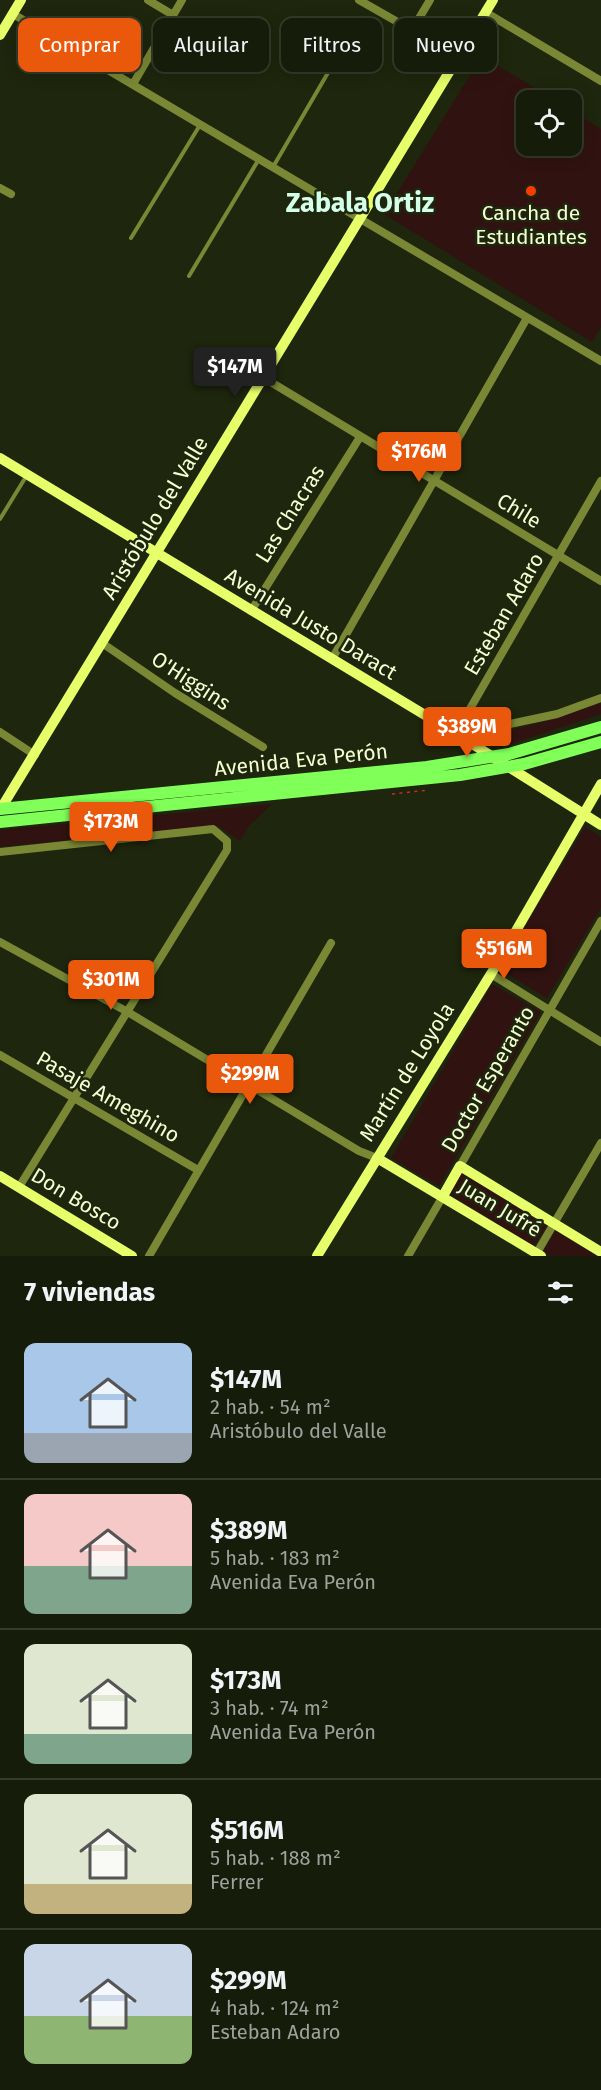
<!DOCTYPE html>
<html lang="es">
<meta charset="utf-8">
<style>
body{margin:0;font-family:"Fira Sans",sans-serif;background:#1f2513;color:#f1f3f6;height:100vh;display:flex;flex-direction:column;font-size:22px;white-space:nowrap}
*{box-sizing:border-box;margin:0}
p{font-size:20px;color:#9ea19c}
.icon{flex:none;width:33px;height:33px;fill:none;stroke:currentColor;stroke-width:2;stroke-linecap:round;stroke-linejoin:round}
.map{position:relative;height:1256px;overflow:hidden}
.sheet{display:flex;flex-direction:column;background:#161c0a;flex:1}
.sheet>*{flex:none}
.guide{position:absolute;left:18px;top:18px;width:566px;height:54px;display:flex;gap:12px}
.controls{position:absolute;left:516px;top:90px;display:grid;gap:12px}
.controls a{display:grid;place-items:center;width:66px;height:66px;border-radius:12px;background:#161c0a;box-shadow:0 3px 15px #0003,0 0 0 2px #353a2b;font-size:30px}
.price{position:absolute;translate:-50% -51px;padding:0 14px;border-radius:6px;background:#ea580c;color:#fff;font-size:20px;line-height:39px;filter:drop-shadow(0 2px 3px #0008)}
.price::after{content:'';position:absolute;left:50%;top:36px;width:18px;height:14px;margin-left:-9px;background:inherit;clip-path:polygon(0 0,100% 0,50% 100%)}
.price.selected{background:#222;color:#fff}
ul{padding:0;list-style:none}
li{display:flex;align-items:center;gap:18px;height:150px;padding:0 24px}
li+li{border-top:2px solid #353a2b}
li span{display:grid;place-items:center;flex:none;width:168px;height:120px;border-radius:12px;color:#555}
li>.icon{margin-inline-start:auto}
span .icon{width:72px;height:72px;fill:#fffc;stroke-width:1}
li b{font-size:26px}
h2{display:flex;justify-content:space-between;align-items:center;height:72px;padding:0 24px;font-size:26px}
.pill{padding:0 21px;border-radius:12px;background:#161c0a;box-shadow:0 3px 15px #0003,0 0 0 2px #353a2b;font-size:21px;line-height:54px}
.pill.selected{background:#ea580c;color:#fff}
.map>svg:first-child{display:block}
.green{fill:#301310}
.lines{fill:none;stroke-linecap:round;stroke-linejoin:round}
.path{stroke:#be3126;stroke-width:1.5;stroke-dasharray:3 4.5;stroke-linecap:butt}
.lane{stroke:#7a8835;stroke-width:4}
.street{stroke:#7a8835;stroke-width:8}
.secondary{stroke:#e7ff69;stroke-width:10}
.primary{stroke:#81ff59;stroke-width:12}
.poi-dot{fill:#fd3b00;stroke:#1e260d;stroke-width:2}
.labels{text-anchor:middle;stroke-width:5;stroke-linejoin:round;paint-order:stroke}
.poi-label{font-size:21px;fill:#f4ffd2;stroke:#1e260d}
.street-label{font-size:21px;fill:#f4ffd2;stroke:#1e260d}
.district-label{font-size:27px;font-weight:bold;fill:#d4ffe9;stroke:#1e260d}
</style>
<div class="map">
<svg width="601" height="1256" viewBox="0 0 601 1256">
<rect width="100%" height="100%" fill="#1e260d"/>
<path class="green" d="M482 56 555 100H526V146H572V111L601 129V327L592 342 384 214Z
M601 703V714L501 747 485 736 551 720Z
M272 804 249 826 240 841 218 826 0 847V830Z
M585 827 601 837V908L547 998 499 969Z
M492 984 541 1012 439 1186 391 1158Z
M462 1173 547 1226 534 1246 449 1194Z
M556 1230 597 1256H551L543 1251Z"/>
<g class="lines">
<path class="path" d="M392 794 429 790"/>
<path class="lane" d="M273 167 336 59
M131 238 200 125
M189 276 259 159
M0 519 27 475"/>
<path class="street" d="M148 0 173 15
M359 0 459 57
M485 12 601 81
M13 14 601 361
M412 30 430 0
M133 84 182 0
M0 188 11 194
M264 378 601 581
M601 481 467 714 458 735 557 714 601 698
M251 611 360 437
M102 643 175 693 263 747
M332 659 527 318
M0 732 35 755
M0 852 213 829 227 841V850L19 1187
M0 942 126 1011 359 1151 377 1158
M491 974 601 1042
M0 1055 198 1170
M460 1166 601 921
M149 1256 331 943
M408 1256 443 1196
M535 1256 601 1143"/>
<path class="secondary" d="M0 35 21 0
M0 458 458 735 601 825
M0 810 493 0
M377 1158 541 1256
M0 1176 132 1256
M443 1196 460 1166 601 1252
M317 1256 491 974 601 784"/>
<path class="primary" d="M0 809 427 767 509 754 601 727
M0 822 460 775 524 764 601 742"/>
</g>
<circle class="poi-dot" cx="531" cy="191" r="6"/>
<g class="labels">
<g class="poi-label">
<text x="531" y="220">Cancha de<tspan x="531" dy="24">Estudiantes</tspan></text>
</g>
<g class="street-label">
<text transform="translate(519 511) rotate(31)" y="7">Chile</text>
<text transform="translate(290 514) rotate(-58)" y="7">Las Chacras</text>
<text transform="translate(155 518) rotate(-59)" y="7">Aristóbulo del Valle</text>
<text transform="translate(504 614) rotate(-60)" y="7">Esteban Adaro</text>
<text transform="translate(311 624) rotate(31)" y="7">Avenida Justo Daract</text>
<text transform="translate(191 681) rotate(33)" y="7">O'Higgins</text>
<text transform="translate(301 760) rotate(-6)" y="7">Avenida Eva Perón</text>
<text transform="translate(407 1072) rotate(-58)" y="7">Martín de Loyola</text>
<text transform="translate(488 1079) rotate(-60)" y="7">Doctor Esperanto</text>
<text transform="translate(108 1097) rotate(30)" y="7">Pasaje Ameghino</text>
<text transform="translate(76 1199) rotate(31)" y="7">Don Bosco</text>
<text transform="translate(500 1208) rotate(31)" y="7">Juan Jufré</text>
</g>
<g class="district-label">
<text x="360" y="212">Zabala Ortiz</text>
</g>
</g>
</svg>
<div class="controls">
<a><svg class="icon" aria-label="locate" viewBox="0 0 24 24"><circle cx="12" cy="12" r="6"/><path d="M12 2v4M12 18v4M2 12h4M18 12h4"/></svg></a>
</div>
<b class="price selected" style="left:235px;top:398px">$147M</b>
<b class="price" style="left:419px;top:483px">$176M</b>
<b class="price" style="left:467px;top:758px">$389M</b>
<b class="price" style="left:111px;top:853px">$173M</b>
<b class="price" style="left:504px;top:980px">$516M</b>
<b class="price" style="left:111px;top:1011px">$301M</b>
<b class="price" style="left:250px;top:1105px">$299M</b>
<div class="guide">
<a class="pill selected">Comprar</a>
<a class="pill">Alquilar</a>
<a class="pill">Filtros</a>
<a class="pill">Nuevo</a>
</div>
</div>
<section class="sheet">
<h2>7 viviendas<svg class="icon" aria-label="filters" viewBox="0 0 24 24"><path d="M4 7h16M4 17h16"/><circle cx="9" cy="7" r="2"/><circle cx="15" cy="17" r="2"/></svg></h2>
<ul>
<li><span style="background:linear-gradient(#a9c7e8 75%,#9aa5b1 0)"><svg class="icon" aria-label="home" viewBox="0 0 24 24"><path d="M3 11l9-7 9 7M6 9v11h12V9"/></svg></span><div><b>$147M</b><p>2 hab. · 54 m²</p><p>Aristóbulo del Valle</p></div></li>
<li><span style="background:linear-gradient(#f6c9c9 60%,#7fa58c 0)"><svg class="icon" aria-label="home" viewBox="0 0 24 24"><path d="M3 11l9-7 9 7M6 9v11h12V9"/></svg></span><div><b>$389M</b><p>5 hab. · 183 m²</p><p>Avenida Eva Perón</p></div></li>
<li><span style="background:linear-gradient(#dfe7d0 75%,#7fa58c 0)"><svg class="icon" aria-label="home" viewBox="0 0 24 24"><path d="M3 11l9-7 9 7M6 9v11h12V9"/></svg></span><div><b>$173M</b><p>3 hab. · 74 m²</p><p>Avenida Eva Perón</p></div></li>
<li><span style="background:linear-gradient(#dfe7d0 75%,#c2b280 0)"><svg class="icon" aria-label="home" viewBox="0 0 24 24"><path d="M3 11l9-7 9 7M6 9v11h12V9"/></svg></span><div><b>$516M</b><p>5 hab. · 188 m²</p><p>Ferrer</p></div></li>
<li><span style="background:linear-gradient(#c9d6e8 60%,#8fb573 0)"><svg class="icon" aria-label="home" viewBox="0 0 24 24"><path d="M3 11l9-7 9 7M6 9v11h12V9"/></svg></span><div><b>$299M</b><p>4 hab. · 124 m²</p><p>Esteban Adaro</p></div></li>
</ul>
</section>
